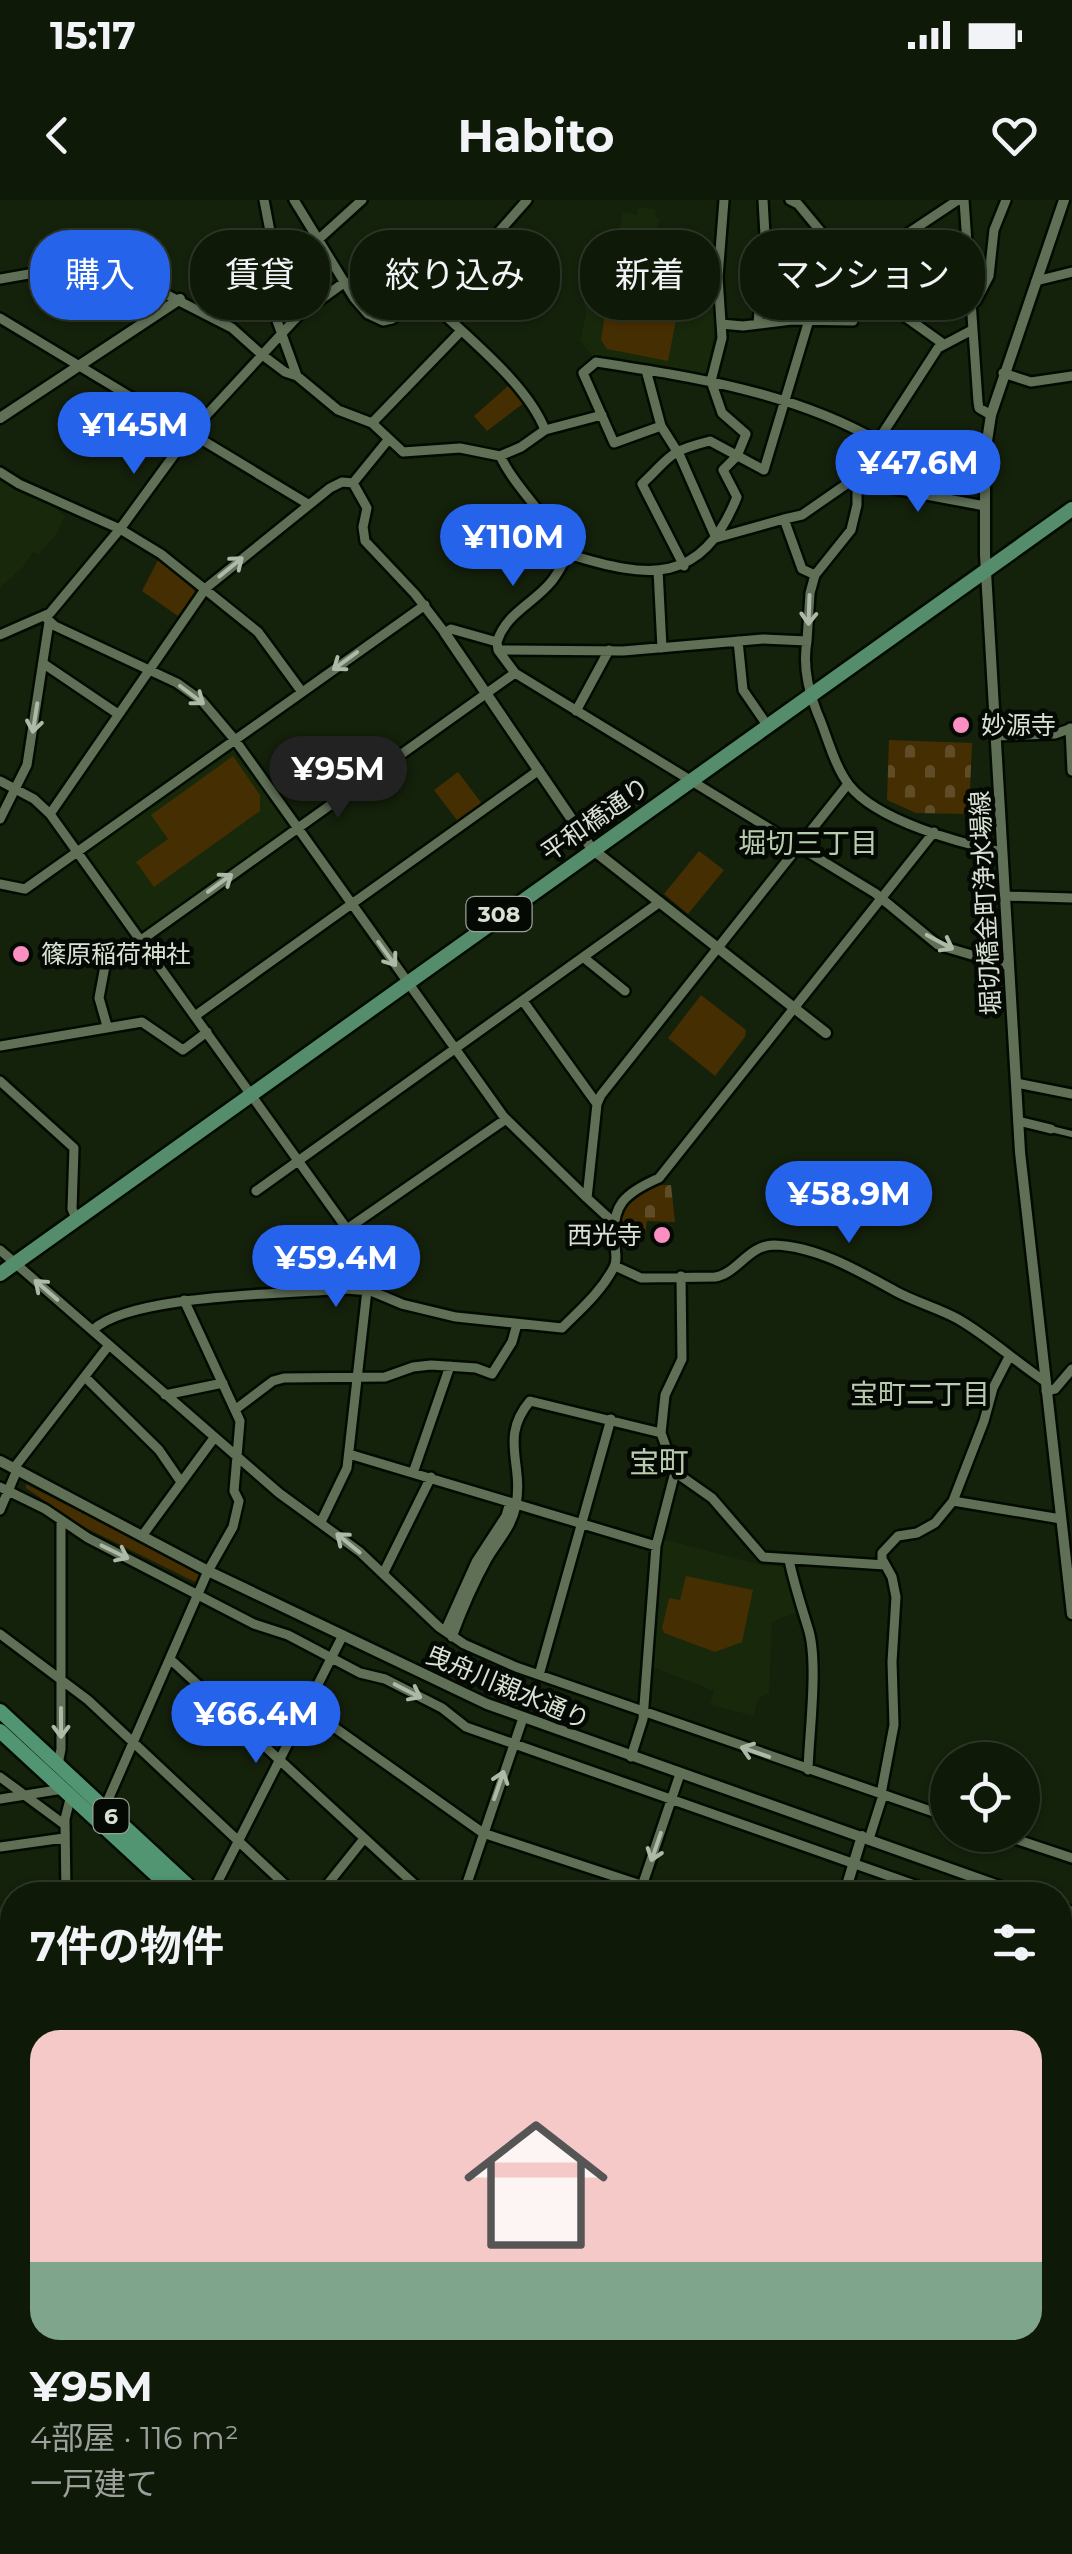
<!DOCTYPE html>
<html lang="ja">
<meta charset="utf-8">
<style>
body{margin:0;font-family:Montserrat,"Noto Sans JP",sans-serif;background:#1d2616;color:#f1f3f6;height:100vh;display:flex;flex-direction:column;font-size:38px;white-space:nowrap}
*{box-sizing:border-box;margin:0}
p{font-size:32px;color:#9ba09c}
.icon{flex:none;width:55px;height:55px;fill:none;stroke:currentColor;stroke-width:2;stroke-linecap:round;stroke-linejoin:round}
.map{position:relative;flex:1;overflow:hidden}
.sheet{position:absolute;left:0px;top:1682px;width:1072px;height:672px;display:flex;flex-direction:column;background:#0f1908;border-radius:40px 40px 0 0;box-shadow:0 2px 8px #0004,0 0 0 2px #2f3829}
.sheet>*{flex:none}
.banner{position:absolute;left:30px;top:30px;width:1012px;height:90px;display:flex;gap:20px}
.tools{position:absolute;left:930px;top:1542px;display:grid;gap:20px}
.tools a{display:grid;place-items:center;width:110px;height:110px;border-radius:50%;background:#0f1908;box-shadow:0 2px 8px #0004,0 0 0 2px #2f3829;font-size:50px}
.price{position:absolute;translate:-50% -85px;padding:0 22px;border-radius:35px;background:#2563eb;color:#fff;font-size:32px;line-height:65px;filter:drop-shadow(0 2px 5px #0008)}
.price::after{content:'';position:absolute;left:50%;top:60px;width:30px;height:22px;margin-left:-15px;background:inherit;clip-path:polygon(0 0,100% 0,50% 100%)}
.price.selected{background:#222;color:#fff}
ul{padding:0;list-style:none}
li{display:grid;align-content:center;gap:20px;height:530px;padding:0 30px}
li span{display:grid;place-items:center;height:310px;border-radius:30px;color:#555}
li>.icon{margin-inline-start:auto}
span .icon{width:180px;height:180px;fill:#fffc;stroke-width:1}
li b{font-size:42px}
h2{display:flex;justify-content:space-between;align-items:center;height:120px;padding:0 30px;font-size:42px}
.tag{padding:0 35px;border-radius:40px;background:#0f1908;box-shadow:0 2px 8px #0004,0 0 0 2px #2f3829;font-size:35px;line-height:90px}
.tag.selected{background:#2563eb;color:#fff}
.status{display:flex;justify-content:space-between;align-items:center;height:70px;padding:0 50px;background:#0f1908;direction:ltr}
.status svg{height:28px;fill:currentColor}
header{display:flex;justify-content:space-between;align-items:center;height:130px;padding:0 30px;background:#0f1908;font-size:45px;font-weight:700}
.map>svg:first-child{display:block}
.built{fill:#17280b}
.cemetery{fill:url(#cemetery-stones)}
.park{fill:#462e03}
.lines{fill:none;stroke-linecap:round;stroke-linejoin:round}
.pedestrian-casing{stroke:#020b00;stroke-width:11}
.minor-casing{stroke:#020b00;stroke-width:14}
.tertiary-casing{stroke:#020b00;stroke-width:15}
.primary-casing{stroke:#020b00;stroke-width:19}
.trunk-casing{stroke:#020b00;stroke-width:19}
.pedestrian{stroke:#607057;stroke-width:6}
.minor{stroke:#607057;stroke-width:9}
.tertiary{stroke:#607057;stroke-width:10}
.primary{stroke:#558c6b;stroke-width:14}
.trunk{stroke:#519572;stroke-width:14}
.rail-casing{stroke:#bac3b4;stroke-width:6}
.rail{stroke:#050903;stroke-width:2.5;stroke-dasharray:8;stroke-linecap:butt}
.oneway{stroke:#aeb9a8}
.poi-dot{fill:#fc8fc2;stroke:#050903;stroke-width:4}
.labels{text-anchor:middle;stroke-width:9;stroke-linejoin:round;paint-order:stroke}
.shield{fill:#050903;stroke:#99a095;stroke-width:2.5}
.shield-label{font-size:22px;font-weight:bold;fill:#d8e1d3}
.poi-label{font-size:25px;fill:#d8e1d3;stroke:#050903;text-anchor:start}
.street-label{font-size:25px;fill:#d8e1d3;stroke:#050903}
.neighbourhood-label{font-size:28px;fill:#b9cbae;stroke:#050903}
.quarter-label{font-size:30px;fill:#b9cbae;stroke:#050903}
</style>
<div class="status"><b>15:17</b><svg viewBox="0 0 49 12"><path d="M0 12V9h3v3zM5 12V6h3v6zM10 12V3h3v9zM15 12V0h3v12zM26 1h20v11H26zM47 4h2v5h-2z"/></svg></div>
<header><svg class="icon" aria-label="back" viewBox="0 0 24 24"><path d="M15 5l-7 7 7 7"/></svg>Habito<svg class="icon" aria-label="heart" viewBox="0 0 24 24"><path d="M12 20l-8-8c-3-5 5-10 8-4 3-6 11-1 8 4z"/></svg></header>
<div class="map">
<svg width="1072" height="2354" viewBox="0 0 1072 2354">
<defs>
<pattern id="cemetery-stones" width="16" height="16" patternUnits="userSpaceOnUse" patternTransform="scale(2.5)"><rect width="16" height="16" fill="#462e03"/><path d="M2 7V4a2 2 0 0 1 4 0v3zM10 15v-3a2 2 0 0 1 4 0v3z" fill="#604c27"/></pattern>
</defs>
<rect width="100%" height="100%" fill="#14210b"/>
<path class="built" d="M639 7 656 10 655 17 659 18 657 35 716 51 713 84 716 125 707 173 704 176 594 158 580 140 586 115 584 101 597 83 581 71 610 33 619 34 623 12 637 15Z
M0 279 50 304 65 316 56 335 38 355 33 352 24 366 0 388Z
M235 549 288 624V629L145 731 138 730 86 657 87 651 229 550Z
M663 1339 761 1365 787 1367 798 1412 772 1422 769 1493 758 1499 754 1516 710 1505 714 1491 653 1467Z"/>
<path class="cemetery" d="M395 51 404 65 397 79 413 99C382 122 374 122 353 88Z
M889 540 972 543 969 614 916 613 887 600Z
M659 985H671L675 1022 647 1021 644 1040 620 1039C617 1006 630 998 659 985Z"/>
<path class="park" d="M633 77 679 85 682 89 668 161 607 149 601 140 610 80 631 83Z
M508 186 524 203 487 231 474 216Z
M158 360 190 382 195 392 178 416 142 391Z
M233 556 260 595V611L154 687 136 662 168 639 151 615Z
M458 572 483 605 459 623 434 590Z
M699 651 724 670 688 714 664 694Z
M701 795 746 830 745 837 715 876 668 838Z
M26 1284 193 1370 199 1374 200 1378 195 1382 189 1379 82 1326 26 1288Z
M686 1376 753 1390 742 1442 715 1452 664 1433 662 1428 669 1398 680 1400Z"/>
<g class="lines">
<g class="pedestrian-casing">
<path id="pedestrian" d="M1051 929 1072 934"/>
</g>
<g class="minor-casing">
<path id="minor" d="M264 0 273 47 269 79 276 118 297 176
M294 0 354 98 368 114 383 121 392 119 425 96 482 51 527 0
M790 0 798 4 871 92 942 143
M964 0 978 202 979 208 991 215
M320 38 362 0
M853 70 958 0
M0 79 63 68 83 59 95 58 232 128 261 154 285 172 297 176 338 210 372 223 460 132
M1036 81 1072 72
M425 96C462 134 526 181 545 230
M970 102 976 101 989 76 994 30 1006 0
M0 118 308 304
M721 124 743 126 792 120 853 121 866 87
M758 124 765 35 763 0
M646 170 661 226 680 256 716 338
M1003 173 1031 182 1072 176
M372 223 403 252 460 248 500 256C518 292 550 318 568 354 649 379 701 386 737 297L723 270 737 256 746 234 722 213 711 181 722 138 718 77 724 0
M661 226 614 243 583 173 596 162C693 177 792 192 878 241
M876 245 919 258 985 254
M500 256 521 247 545 230 602 215
M0 272 19 284 120 329 161 354 258 432 302 492
M353 283 367 308 363 327 365 341 415 394 445 433 451 429 497 442 498 450 515 473 875 693 938 745 1009 766
M784 319 802 315 851 281 985 306
M716 338 784 319 802 369 815 375
M684 366 642 284C672 256 666 252 710 241L764 270 809 120
M658 370 662 448
M45 417 55 426 177 483 202 501 235 540 504 917 587 998
M0 435 50 413 120 329 190 233 299 115 345 82
M738 441 743 490 767 525
M807 441 810 393 815 375 851 330 857 305V273L938 148 972 130
M497 442C506 413 533 404 551 382 558 374 563 363 568 354
M498 450 623 451 763 439 807 441C802 470 810 496 821 522 829 543 836 568 849 585 877 621 960 643 1002 652
M44 464 118 514
M576 511 609 450
M1070 528 1072 571
M996 536 1055 534 1072 528
M0 581 34 599 50 614 347 1029 506 919
M50 614 206 388 330 288 342 282 353 283 388 240
M0 619 27 565 49 422
M0 684 25 689 425 405
M1005 696 1072 698
M583 757 625 791
M523 801 597 904
M195 816 539 570
M107 826 99 798 105 766 515 473
M0 846 142 822 183 850 207 832
M0 881 74 948 72 1009 76 1018
M1016 883 1072 894
M1018 921 1051 929
M256 991 660 702
M612 1021 587 998 597 904 601 895 848 584
M0 1050 279 1293 360 1352 439 1427 464 1444 516 1467 948 1617
M615 1066 641 1078 715 1077C737 1074 748 1045 774 1045 816 1046 859 1071 895 1091 915 1102 938 1108 958 1119 989 1137 1016 1162 1046 1182
M681 1076 682 1159 665 1195 661 1233 675 1272 712 1298 763 1357 885 1365
M93 1130C129 1094 291 1094 346 1089L371 1091 402 1104 456 1117 562 1128C581 1109 601 1092 614 1067 618 1060 615 1052 615 1044 610 1005 625 993 659 978L934 632
M85 1177 159 1250 181 1282
M1046 1191 1055 1189 1072 1169
M165 1195 223 1183
M236 1209 273 1181 284 1178 385 1177 413 1167 431 1165 476 1168 492 1174 512 1142 517 1124
M349 1254 656 1346
M14 1268 109 1145
M413 1273 450 1166
M0 1287 45 1309 88 1338 254 1424 288 1435 360 1473 385 1479 442 1508 466 1527 943 1695
M953 1301 1061 1319
M0 1310 17 1270
M321 1322 347 1268 367 1090
M142 1336 214 1238
M789 1360C794 1384 801 1405 808 1428 819 1461 809 1533 808 1570
M383 1374 431 1277
M445 1431 476 1362 506 1316 510 1302
M0 1434 88 1500 296 1695
M452 1437C462 1410 473 1384 487 1359 498 1340 512 1327 516 1305 524 1263 499 1238 530 1201L661 1233
M170 1459 426 1695
M539 1475 611 1219
M307 1508 483 1633 671 1695
M631 1557 643 1519 656 1346 675 1272
M58 1565 61 1549V1321
M0 1577 65 1625
M881 1594 894 1525 892 1462 896 1397 892 1377 882 1359V1353L898 1336 917 1333 935 1323 953 1301 984 1221 993 1188 1009 1157
M0 1599 63 1589
M104 1609 208 1371 233 1327 239 1301 234 1291 240 1221 184 1100
M1003 1635 1072 1658
M869 1639 883 1595
M0 1647 64 1638
M66 1695 65 1619 71 1595
M211 1695 343 1435
M319 1695 363 1640
M463 1695 523 1518
M639 1695 680 1574
M1060 1730 1072 1734
M0 1761 12 1759
M0 1876 12 1874
M0 1993 12 2086
M0 2112 12 2110
M1060 2115 1072 2118
M0 2201 12 2200
M1060 2215 1072 2164
M1060 2284 1072 2280
M68 2342 69 2354
M346 2342 350 2354
M528 2342 529 2354
M628 2342 629 2354
M725 2342 726 2354
M851 2342 865 2354
M764 2354 802 2349
M936 2354 940 2342
M1024 2354 1027 2342"/>
</g>
<g class="tertiary-casing">
<path id="tertiary" d="M1064 0 991 215 985 254V355L1020 952 1072 1414
M0 218 180 99
M445 433 592 649 826 833
M0 1261 208 1371 487 1504 1024 1695
M844 1695 862 1636
M1060 1708 1072 1712
M1060 1839 1072 1804
M0 2316 12 2314
M245 2342 246 2354
M435 2354 443 2342"/>
</g>
<g class="primary-casing">
<path id="primary" d="M0 1074 1072 309"/>
</g>
<g class="trunk-casing">
<path id="trunk" d="M0 1511 198 1695
M0 1531 178 1695
M977 2342 994 2354
M1000 2342 1017 2354"/>
</g>
<use href="#pedestrian" class="pedestrian"/>
<use href="#minor" class="minor"/>
<use href="#tertiary" class="tertiary"/>
<use href="#primary" class="primary"/>
<use href="#trunk" class="trunk"/>
<g class="rail-casing">
<path id="rail" d="M1060 2033 1072 1984
M1060 2056 1068 2021
M988 2354 990 2342"/>
</g>
<use href="#rail" class="rail"/>
</g>
<defs><path id="oneway-shaft" d="M-6 0H5M1.5-3L5.5 0L1.5 3" fill="none" stroke-width="1.6" stroke-linecap="round" stroke-linejoin="round" transform="scale(2.5)"/></defs>
<g class="oneway">
<use href="#oneway-shaft" transform="translate(231 367) rotate(-39)"/>
<use href="#oneway-shaft" transform="translate(809 410) rotate(92)"/>
<use href="#oneway-shaft" transform="translate(345 461) rotate(144)"/>
<use href="#oneway-shaft" transform="translate(192 495) rotate(37)"/>
<use href="#oneway-shaft" transform="translate(35 518) rotate(99)"/>
<use href="#oneway-shaft" transform="translate(220 683) rotate(-36)"/>
<use href="#oneway-shaft" transform="translate(940 742) rotate(28)"/>
<use href="#oneway-shaft" transform="translate(387 754) rotate(54)"/>
<use href="#oneway-shaft" transform="translate(46 1090) rotate(-139)"/>
<use href="#oneway-shaft" transform="translate(348 1343) rotate(-141)"/>
<use href="#oneway-shaft" transform="translate(115 1352) rotate(26)"/>
<use href="#oneway-shaft" transform="translate(408 1491) rotate(27)"/>
<use href="#oneway-shaft" transform="translate(61 1523) rotate(90)"/>
<use href="#oneway-shaft" transform="translate(755 1552) rotate(-161)"/>
<use href="#oneway-shaft" transform="translate(499 1585) rotate(-71)"/>
<use href="#oneway-shaft" transform="translate(656 1647) rotate(109)"/>
</g>
<g class="poi-dot">
<circle cx="961" cy="525" r="10"/>
<circle cx="21" cy="754" r="10"/>
<circle cx="662" cy="1035" r="10"/>
</g>
<g class="labels">
<g class="shield">
<rect x="466.5" y="697" width="65" height="34" rx="8"/>
<rect x="93.5" y="1599" width="35" height="34" rx="8"/>
</g>
<g class="shield-label">
<text x="499" y="722">308</text>
<text x="111" y="1624">6</text>
</g>
<g class="poi-label">
<text x="981" y="534">妙源寺</text>
<text x="41" y="763">篠原稲荷神社</text>
<text x="642" y="1044" text-anchor="end">西光寺</text>
</g>
<g class="street-label">
<text transform="translate(595 619) rotate(-35)" y="9">平和橋通り</text>
<text transform="translate(985 703) rotate(-93)" y="9">堀切橋金町浄水場線</text>
<text transform="translate(508 1487) rotate(23)" y="9">曳舟川親水通り</text>
</g>
<g class="neighbourhood-label">
<text x="808" y="653">堀切三丁目</text>
<text x="920" y="1204">宝町二丁目</text>
</g>
<g class="quarter-label">
<text x="659" y="1273">宝町</text>
</g>
</g>
</svg>
<div class="tools">
<a><svg class="icon" aria-label="locate" viewBox="0 0 24 24"><circle cx="12" cy="12" r="6"/><path d="M12 2v4M12 18v4M2 12h4M18 12h4"/></svg></a>
</div>
<b class="price" style="left:134px;top:277px">¥145M</b>
<b class="price" style="left:918px;top:315px">¥47.6M</b>
<b class="price" style="left:513px;top:389px">¥110M</b>
<b class="price selected" style="left:338px;top:621px">¥95M</b>
<b class="price" style="left:849px;top:1046px">¥58.9M</b>
<b class="price" style="left:336px;top:1110px">¥59.4M</b>
<b class="price" style="left:256px;top:1566px">¥66.4M</b>
<div class="banner">
<a class="tag selected">購入</a>
<a class="tag">賃貸</a>
<a class="tag">絞り込み</a>
<a class="tag">新着</a>
<a class="tag">マンション</a>
</div>
<section class="sheet">
<h2>7件の物件<svg class="icon" aria-label="filters" viewBox="0 0 24 24"><path d="M4 7h16M4 17h16"/><circle cx="9" cy="7" r="2"/><circle cx="15" cy="17" r="2"/></svg></h2>
<ul>
<li><span style="background:linear-gradient(#f6c9c9 75%,#7fa58c 0)"><svg class="icon" aria-label="home" viewBox="0 0 24 24"><path d="M3 11l9-7 9 7M6 9v11h12V9"/></svg></span><div><b>¥95M</b><p>4部屋 · 116 m²</p><p>一戸建て</p></div></li>
</ul>
</section>
</div>
